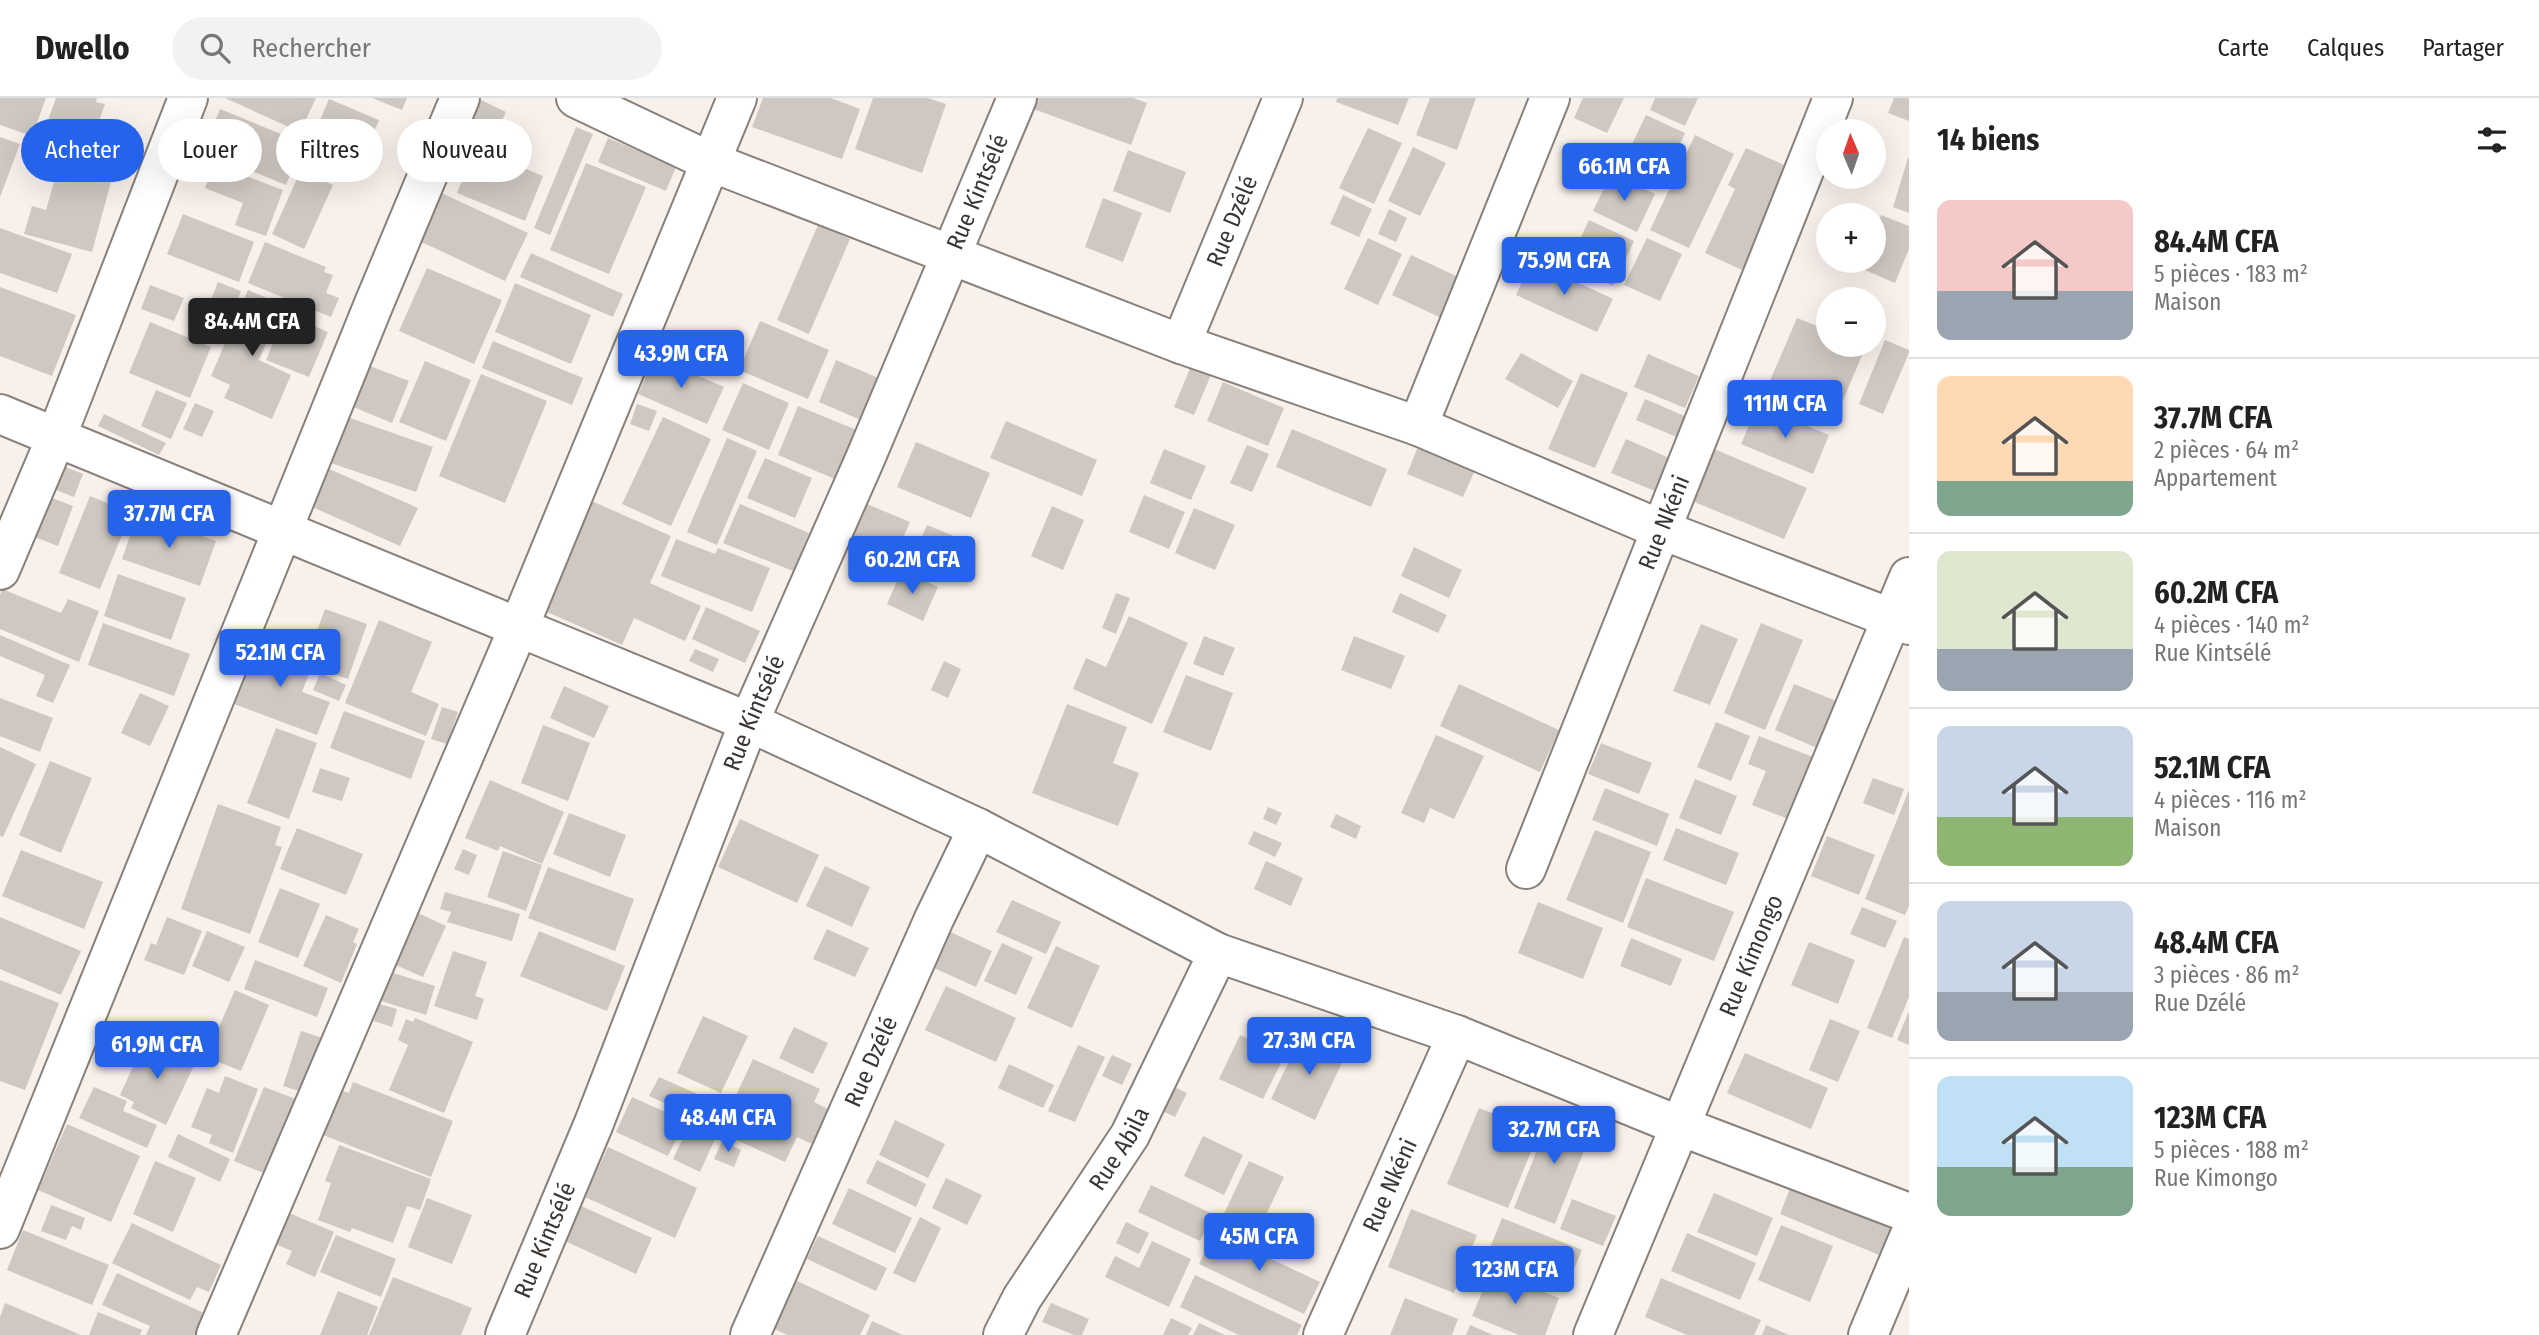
<!DOCTYPE html>
<html lang="fr">
<meta charset="utf-8">
<style>
body{margin:0;font-family:"Fira Sans Condensed",sans-serif;background:#f2f2f2;color:#222;height:100vh;display:flex;flex-direction:column;font-size:26px;white-space:nowrap}
*{box-sizing:border-box;margin:0}
p{font-size:23px;color:#767676}
.icon{flex:none;width:38px;height:38px;fill:none;stroke:currentColor;stroke-width:2;stroke-linecap:round;stroke-linejoin:round}
.map{position:relative;flex:1;overflow:hidden}
.panel{display:flex;flex-direction:column;background:#fff;width:630px}
.panel>*{flex:none}
.top-card{position:absolute;left:21px;top:21px;width:665px;height:63px;display:flex;gap:14px}
.needle{width:46px;rotate:358deg}
.controls{position:absolute;left:1816px;top:21px;display:grid;gap:14px}
.controls a{display:grid;place-items:center;width:70px;height:70px;border-radius:50%;background:#fff;box-shadow:0 7px 28px #0002;font-size:35px}
.price{position:absolute;translate:-50% -60px;padding:0 16px;border-radius:7px;background:#2563eb;color:#fff;font-size:23px;line-height:46px;filter:drop-shadow(0 2px 4px #0008)}
.price::after{content:'';position:absolute;left:50%;top:42px;width:21px;height:16px;margin-left:-10px;background:inherit;clip-path:polygon(0 0,100% 0,50% 100%)}
.price.active{background:#222;color:#fff}
ul{padding:0;list-style:none}
li{display:flex;align-items:center;gap:21px;height:175px;padding:0 28px}
li+li{border-top:2px solid #e0e0e0}
li span{display:grid;place-items:center;flex:none;width:196px;height:140px;border-radius:14px;color:#555}
li>.icon{margin-inline-start:auto}
span .icon{width:84px;height:84px;fill:#fffc;stroke-width:1}
li b{font-size:30px}
h2{display:flex;justify-content:space-between;align-items:center;height:84px;padding:0 28px;font-size:30px}
.tag{padding:0 24px;border-radius:32px;background:#fff;box-shadow:0 7px 28px #0002;font-size:24px;line-height:63px}
.tag.active{background:#2563eb;color:#fff}
header{display:flex;align-items:center;gap:42px;box-sizing:border-box;height:98px;padding:0 35px;background:#fff;border-bottom:2px solid #e0e0e0}
header strong{font-size:33px}
nav{display:flex;gap:38px;margin-inline-start:auto;font-size:24px}
.search{width:490px;height:63px;background:#f2f2f2;display:flex;align-items:center;gap:18px;box-sizing:border-box;padding:0 24px;border-radius:38px;color:#767676;font-size:26px}
main{display:flex;flex:1;min-height:0}
.map>svg:first-child{display:block}
.building{fill:#cec7c2}
.lines{fill:none;stroke-linecap:round;stroke-linejoin:round}
.minor-casing{stroke:#87807b;stroke-width:42}
.minor{stroke:#fff;stroke-width:38}
.labels{text-anchor:middle;stroke-width:6;stroke-linejoin:round;paint-order:stroke}
.street-label{font-size:24px;fill:#393634;stroke:#fff}
</style>
<header>
<strong>Dwello</strong>
<div class="search"><svg class="icon" aria-label="search" viewBox="0 0 24 24"><circle cx="10" cy="10" r="6"/><path d="M15 15l6 6"/></svg>Rechercher</div>
<nav><a>Carte</a><a>Calques</a><a>Partager</a></nav>
</header>
<main>
<div class="map">
<svg width="1909" height="1237" viewBox="0 0 1909 1237">
<rect width="100%" height="100%" fill="#f8f0eb"/>
<path class="building" d="M0 0H46L32 38 0 27Z
M56 0H97L96 4 105 6 87 57 41 42Z
M225 0H316L300 34Z
M372 0H407L402 12Z
M763 0H831L860 11 842 61 752 29Z
M873 0H928L946 6 922 75 855 51Z
M1035 0H1133L1147 5 1131 47 1031 10Z
M1337 0H1409L1398 27 1336 4Z
M1430 0H1476L1457 52 1416 37Z
M1583 0H1624L1607 35 1574 20Z
M1655 0H1698L1685 28 1650 12Z
M1894 0H1909V23L1888 15Z
M329 1 379 22 363 60 313 39Z
M481 2 506 14 489 50 464 38Z
M220 11 303 45 286 87 203 53Z
M1646 17 1685 35 1659 89 1620 71Z
M576 29 593 36 550 137 534 130Z
M1368 30 1402 45 1374 106 1339 90Z
M1695 37 1734 56 1689 150 1650 132Z
M0 39 20 46 0 99Z
M608 40 676 69 666 93 598 64Z
M1413 49 1446 65 1420 118 1388 103Z
M475 50 543 78 525 123 457 95Z
M1746 50 1791 70 1742 172 1705 155 1735 91 1728 87Z
M1128 52 1186 74 1170 115 1113 93Z
M1908 60H1909V115L1893 109Z
M586 65 646 89 609 176 550 152Z
M214 66 283 92 266 138 235 127 243 105 205 90Z
M58 70 111 84 92 154 24 136 32 108 46 112Z
M301 72 333 87 304 151 272 136Z
M1611 76 1655 96 1637 134 1593 113Z
M437 93 528 135 505 183 415 141Z
M1343 97 1372 111 1359 139 1330 126Z
M1103 100 1142 115 1123 164 1085 149Z
M1389 111 1407 120 1396 144 1378 136Z
M183 116 254 144 239 184 167 156Z
M1881 117 1909 128V151L1895 185 1860 170 1863 163H1874V134Z
M1589 122 1634 143 1613 188 1568 167Z
M818 127 850 141 809 236 777 222Z
M0 130 72 156 57 195 0 175Z
M1368 140 1402 156 1378 207 1344 191Z
M1647 140 1682 156 1660 203 1624 187Z
M265 144 326 169 324 174 333 177 326 195 339 200 331 219 248 185Z
M531 155 623 196 613 219 520 179Z
M1411 157 1467 183 1448 223 1392 197Z
M1532 163 1613 201 1597 234 1516 197Z
M427 170 502 202 474 266 399 233Z
M218 184 241 193 220 243 198 235Z
M515 185 591 217 571 266 495 234Z
M150 187 184 200 174 223 141 211Z
M0 189 76 217 52 278 0 258Z
M248 192 283 207 259 262 291 277 272 321 224 300 230 287 211 278Z
M285 216 328 234 309 279 266 262Z
M1797 220 1829 233V247L1866 248 1832 328 1763 299Z
M760 223 829 252 808 301 739 272Z
M150 224 211 249 190 300 129 275Z
M1885 242 1909 252V255L1883 316 1859 306Z
M493 243 583 280 572 307 482 270Z
M1521 255 1573 283 1558 310 1505 281Z
M1648 256 1699 278 1685 310 1634 289Z
M655 259 724 289 707 326 638 296Z
M836 262 888 284 870 326 819 304Z
M425 263 471 282 446 343 399 324Z
M362 265 409 283 392 325 346 306Z
M1191 268 1211 277 1194 317 1174 309Z
M1581 275 1628 295 1595 370 1548 351Z
M481 276 547 303 505 405 439 378Z
M1223 284 1284 310 1268 348 1207 323Z
M743 285 789 305 769 352 722 332Z
M156 292 187 305 171 341 141 328Z
M1645 301 1687 319 1679 340 1636 322Z
M195 305 214 313 202 339 183 331Z
M637 306 657 313 649 333 630 326Z
M1758 307 1829 337 1813 376 1741 346Z
M798 308 864 335 842 384 778 357Z
M104 316 166 345 159 357 98 328Z
M347 319 433 349 416 394 331 365Z
M663 319 711 341 671 428 622 406Z
M1006 323 1097 362 1082 398 990 360Z
M1292 331 1387 371 1371 409 1276 369Z
M727 340 757 353 717 447 687 434Z
M1626 341 1674 362 1660 395 1611 375Z
M916 344 990 375 971 420 897 389Z
M1419 346 1476 370 1463 399 1407 376Z
M1702 346 1807 390 1784 441 1680 398Z
M1247 347 1269 356 1252 394 1230 385Z
M1164 351 1206 368 1191 402 1150 385Z
M765 360 812 380 795 420 747 400Z
M51 363 83 376 74 399 41 386Z
M327 370 418 410 400 448 310 408Z
M39 395 73 408 58 448 24 435Z
M1144 397 1185 414 1169 451 1129 434Z
M90 398 131 415 100 491 59 475Z
M587 401 671 438 650 485 701 508 685 543 634 520 622 547 538 510Z
M862 404 910 424 894 460 847 440Z
M740 406 809 435 793 473 723 445Z
M1052 408 1084 422 1063 472 1031 458Z
M1194 410 1235 427 1215 472 1175 455Z
M138 415 216 443 200 488 122 461Z
M927 427 961 441 944 480 910 466Z
M676 441 715 456 718 450 770 470 752 514 661 478Z
M1414 449 1462 472 1449 500 1401 478Z
M902 472 938 489 923 523 887 506Z
M118 476 186 500 171 542 104 518Z
M2 491 61 515 68 501 99 513 79 564 0 531V497Z
M1116 495 1130 500 1116 536 1102 530Z
M1400 495 1447 517 1438 535 1392 514Z
M706 509 760 533 745 565 692 541Z
M325 511 367 526 348 581 313 569 316 561 308 558Z
M1129 518 1188 545 1152 626 1073 591 1086 560 1106 569Z
M379 522 432 544 411 594 439 606 426 638 345 605Z
M103 525 190 556 174 598 88 567Z
M1761 525 1803 542 1765 632 1724 615Z
M1701 526 1738 541 1710 607 1673 593Z
M0 537 70 567 53 605 36 598 45 577 0 558Z
M1204 538 1235 550 1223 578 1193 566Z
M1354 538 1405 558 1391 591 1341 572Z
M261 543 314 563 302 594 330 604 317 637 229 604 242 571 250 574Z
M695 551 719 561 713 574 689 563Z
M944 563 961 571 948 600 931 592Z
M320 575 346 587 339 603 313 592Z
M1186 577 1233 595 1211 653 1163 634Z
M1459 586 1559 632 1540 674 1440 628Z
M1794 586 1844 606 1824 653 1775 632Z
M564 588 609 608 594 640 550 620Z
M140 595 169 608 150 648 121 635Z
M0 600 53 620 40 654 0 638Z
M1067 606 1127 629 1113 665 1139 675 1118 728 1032 695Z
M442 609 458 614 447 646 431 641Z
M344 613 425 643 411 681 330 650Z
M1716 624 1750 638 1731 683 1697 669Z
M543 627 590 645 568 703 521 685Z
M276 630 317 645 289 721 247 705Z
M1436 637 1484 658 1454 721 1430 710 1424 725 1401 715Z
M1759 638 1813 659 1788 721 1752 707 1766 673 1748 666Z
M1601 645 1652 665 1639 696 1588 676Z
M0 649 36 666 3 739 0 738Z
M50 663 92 680 61 755 19 737Z
M320 670 350 680 342 703 312 694Z
M1873 680 1904 691 1894 717 1863 705Z
M1695 681 1737 698 1721 737 1679 720Z
M490 682 564 714 542 766 500 748 498 753 465 740Z
M1605 690 1669 716 1657 748 1592 722Z
M1909 692V808L1905 817 1865 801Z
M218 706 281 729 275 747 282 749 250 836 181 811Z
M1268 709 1282 715 1276 727 1263 721Z
M569 715 626 737 610 779 553 756Z
M1336 716 1361 728 1356 741 1330 729Z
M740 721 819 757 797 805 718 769Z
M297 730 363 756 346 797 280 771Z
M1676 730 1739 755 1726 787 1663 762Z
M1595 732 1651 754 1623 825 1566 802Z
M1254 733 1282 745 1275 759 1248 746Z
M1827 738 1875 757 1859 797 1811 778Z
M463 751 477 757 469 777 454 771Z
M21 752 103 784 84 831 2 798Z
M503 753 542 767 526 813 487 799Z
M1266 763 1303 780 1291 808 1254 791Z
M825 768 870 789 852 829 806 808Z
M548 769 634 801 615 853 528 820Z
M1646 780 1734 814 1714 863 1627 829Z
M280 790 320 806 298 860 258 844Z
M445 794 520 816 512 843 447 824 451 814 440 811Z
M1012 802 1061 824 1046 856 996 834Z
M1538 804 1603 830 1583 881 1518 855Z
M1862 809 1897 823 1885 850 1850 836Z
M414 813 446 828 423 879 391 865Z
M326 817 359 831 353 844 357 846 341 885 303 868Z
M0 819 81 853 61 897 0 871Z
M167 819 202 833 184 877 144 862 151 845 156 847Z
M827 831 869 850 855 879 813 861Z
M946 832 992 853 976 889 930 868Z
M207 833 245 849 229 884 192 868Z
M539 833 625 868 607 913 520 878Z
M1904 839 1909 841V899L1892 940 1867 930Z
M1631 840 1682 861 1671 888 1620 868Z
M1809 844 1855 862 1838 906 1791 887Z
M1002 845 1033 859 1016 897 984 883Z
M1056 848 1100 868 1072 930 1027 910Z
M453 853 487 864 475 898 484 901 477 922 434 908Z
M255 862 328 890 317 919 244 891Z
M387 873 435 888 426 917 378 902Z
M0 882 59 905 25 992 0 983Z
M946 888 1016 920 996 964 925 932Z
M235 892 269 907 241 973 206 959Z
M379 906 397 911 392 929 374 923Z
M1909 913V947L1897 942Z
M703 918 748 938 721 995 677 975Z
M415 920 473 944 444 1015 389 992 408 947 398 942 406 921 413 924Z
M1830 921 1860 933 1838 984 1809 972Z
M794 929 828 945 813 976 779 960Z
M301 933 323 940 305 995 283 988Z
M1302 936 1346 956 1315 1022 1271 1001Z
M1240 937 1285 957 1263 1001 1219 981Z
M146 940 196 963 166 1027 131 1010 134 1004 120 997Z
M1078 947 1105 959 1075 1024 1048 1013Z
M1745 955 1828 990 1811 1031 1727 995Z
M1112 957 1132 966 1122 987 1102 978Z
M753 961 820 991 814 1004 828 1011 812 1046 797 1039 785 1064 719 1034Z
M1009 966 1054 987 1043 1010 998 990Z
M225 978 258 991 233 1055 209 1045 212 1037 191 1029 207 990 219 995Z
M659 979 713 1003 703 1022 649 998Z
M1162 983 1187 995 1175 1019 1151 1008Z
M353 984 453 1023 431 1079 323 1037 340 992 349 995Z
M94 989 127 1003 123 1013 157 1027 147 1050 79 1020Z
M264 989 296 1001 266 1076 234 1063Z
M632 999 685 1023 668 1058 616 1034Z
M1554 1009 1595 1025 1555 1126 1514 1110Z
M1479 1010 1539 1034 1508 1110 1447 1086Z
M895 1022 945 1046 928 1080 879 1057Z
M67 1026 140 1058 111 1124 38 1092Z
M689 1028 715 1041 700 1074 673 1061Z
M178 1036 230 1061 220 1084 168 1059Z
M1203 1038 1243 1057 1224 1097 1184 1078Z
M722 1043 741 1052 734 1069 714 1061Z
M339 1047 431 1081 420 1112 407 1108 393 1145 352 1130 350 1134 318 1122 331 1085 325 1083Z
M608 1049 697 1090 675 1140 585 1099Z
M877 1062 926 1086 916 1109 866 1085Z
M155 1063 196 1080 173 1134 133 1116Z
M1249 1063 1284 1079 1257 1136 1222 1120Z
M946 1080 982 1097 967 1127 932 1110Z
M1151 1087 1213 1116 1200 1143 1138 1114Z
M1791 1088 1895 1132 1884 1159 1780 1116Z
M849 1090 912 1120 895 1155 832 1126Z
M1714 1095 1773 1120 1757 1158 1697 1134Z
M427 1100 472 1117 452 1166 408 1149Z
M1572 1101 1616 1118 1603 1148 1560 1131Z
M51 1107 85 1120 81 1132 72 1128 66 1142 41 1133Z
M579 1107 652 1140 636 1176 563 1142Z
M1411 1111 1477 1137 1454 1195 1388 1169Z
M289 1115 334 1134 315 1179 286 1166 292 1153 275 1146Z
M920 1119 941 1130 915 1185 893 1175Z
M1502 1120 1582 1152 1565 1192 1486 1160Z
M1126 1124 1149 1135 1139 1156 1116 1145Z
M132 1125 221 1167 209 1194 197 1189 190 1202 112 1165Z
M1781 1127 1833 1148 1810 1204 1758 1182Z
M23 1132 109 1167 92 1207 7 1172Z
M1214 1134 1320 1184 1304 1216 1199 1166Z
M1687 1135 1756 1165 1740 1202 1671 1173Z
M336 1137 396 1161 381 1199 320 1174Z
M818 1138 887 1170 876 1193 807 1161Z
M1152 1143 1191 1161 1169 1209 1105 1179 1115 1158 1139 1170Z
M1491 1173 1559 1200 1545 1237H1519L1472 1218Z
M117 1175 206 1216 195 1237H146L150 1228 102 1207Z
M1195 1177 1302 1227 1297 1237H1239L1180 1209Z
M393 1179 472 1210 461 1237H369Z
M1661 1180 1761 1222 1754 1237H1687L1645 1219Z
M795 1182 870 1217 860 1237H788L772 1230Z
M338 1193 378 1209 367 1237H320Z
M1405 1200 1458 1221 1452 1237H1390Z
M5 1205 81 1237H0V1219Z
M1051 1205 1089 1221 1082 1237H1074L1042 1224Z
M98 1214 142 1232 140 1237H89Z
M1171 1220 1192 1230 1188 1237H1163Z
M872 1223 903 1237H866Z
M1199 1225 1225 1237H1193Z
M1470 1227 1493 1237H1466Z
M1766 1227 1789 1237H1762Z"/>
<g class="lines">
<g class="minor-casing">
<g id="minor">
<path d="M576 0 711 64 1181 246 1418 328 1662 432 1909 527"/>
<path id="s1" d="M1181 246 1283 0"/>
<path d="M0 316 749 624 978 730 1218 855 1457 937 1680 1028 1909 1115"/>
<path d="M1418 328 1550 0"/>
<path d="M0 472 56 340 188 0"/>
<path id="s2" d="M1526 771 1833 0"/>
<path d="M0 1131 373 208 460 0"/>
<path d="M216 1237 518 531 737 0"/>
<path id="s3" d="M505 1237 594 1025 749 624 865 361 1017 0"/>
<path id="s4" d="M750 1237 934 821 978 730"/>
<path id="s5" d="M1003 1237 1022 1200 1130 1037 1218 855"/>
<path id="s6" d="M1323 1237 1457 937"/>
<path id="s7" d="M1593 1237 1909 479"/>
<path d="M1868 1237 1909 1139"/>
</g>
</g>
<use href="#minor" class="minor"/>
</g>
<g class="labels">
<g class="street-label">
<text dy="8" stroke="none"><textPath href="#s3" startOffset="1237">Rue Kintsélé</textPath></text>
<text dy="8" stroke="none"><textPath href="#s1" startOffset="133">Rue Dzélé</textPath></text>
<text dy="8" stroke="none"><textPath href="#s2" startOffset="373">Rue Nkéni</textPath></text>
<text dy="8" stroke="none"><textPath href="#s3" startOffset="670">Rue Kintsélé</textPath></text>
<text dy="8" stroke="none"><textPath href="#s7" startOffset="411">Rue Kimongo</textPath></text>
<text dy="8" stroke="none"><textPath href="#s4" startOffset="299">Rue Dzélé</textPath></text>
<text dy="8" stroke="none"><textPath href="#s5" startOffset="220">Rue Abila</textPath></text>
<text dy="8" stroke="none"><textPath href="#s6" startOffset="164">Rue Nkéni</textPath></text>
<text dy="8" stroke="none"><textPath href="#s3" startOffset="103">Rue Kintsélé</textPath></text>
</g>
</g>
</svg>
<div class="controls">
<a><svg class="needle" viewBox="-14 -14 28 28"><path d="M0-13l5 13h-10z" fill="#e53935"/><path d="M0 13l5-13h-10z" fill="#767676"/></svg></a>
<a>+</a>
<a>−</a>
</div>
<b class="price" style="left:1624px;top:105px">66.1M CFA</b>
<b class="price" style="left:1564px;top:199px">75.9M CFA</b>
<b class="price active" style="left:252px;top:260px">84.4M CFA</b>
<b class="price" style="left:681px;top:292px">43.9M CFA</b>
<b class="price" style="left:1785px;top:342px">111M CFA</b>
<b class="price" style="left:169px;top:452px">37.7M CFA</b>
<b class="price" style="left:912px;top:498px">60.2M CFA</b>
<b class="price" style="left:280px;top:591px">52.1M CFA</b>
<b class="price" style="left:1309px;top:979px">27.3M CFA</b>
<b class="price" style="left:157px;top:983px">61.9M CFA</b>
<b class="price" style="left:728px;top:1056px">48.4M CFA</b>
<b class="price" style="left:1554px;top:1068px">32.7M CFA</b>
<b class="price" style="left:1259px;top:1175px">45M CFA</b>
<b class="price" style="left:1515px;top:1208px">123M CFA</b>
<div class="top-card">
<a class="tag active">Acheter</a>
<a class="tag">Louer</a>
<a class="tag">Filtres</a>
<a class="tag">Nouveau</a>
</div>
</div>
<section class="panel">
<h2>14 biens<svg class="icon" aria-label="filters" viewBox="0 0 24 24"><path d="M4 7h16M4 17h16"/><circle cx="9" cy="7" r="2"/><circle cx="15" cy="17" r="2"/></svg></h2>
<ul>
<li><span style="background:linear-gradient(#f6c9c9 65%,#9aa5b1 0)"><svg class="icon" aria-label="home" viewBox="0 0 24 24"><path d="M3 11l9-7 9 7M6 9v11h12V9"/></svg></span><div><b>84.4M CFA</b><p>5 pièces · 183 m²</p><p>Maison</p></div></li>
<li><span style="background:linear-gradient(#ffd9b3 75%,#7fa58c 0)"><svg class="icon" aria-label="home" viewBox="0 0 24 24"><path d="M3 11l9-7 9 7M6 9v11h12V9"/></svg></span><div><b>37.7M CFA</b><p>2 pièces · 64 m²</p><p>Appartement</p></div></li>
<li><span style="background:linear-gradient(#dfe7d0 70%,#9aa5b1 0)"><svg class="icon" aria-label="home" viewBox="0 0 24 24"><path d="M3 11l9-7 9 7M6 9v11h12V9"/></svg></span><div><b>60.2M CFA</b><p>4 pièces · 140 m²</p><p>Rue Kintsélé</p></div></li>
<li><span style="background:linear-gradient(#c9d6e8 65%,#8fb573 0)"><svg class="icon" aria-label="home" viewBox="0 0 24 24"><path d="M3 11l9-7 9 7M6 9v11h12V9"/></svg></span><div><b>52.1M CFA</b><p>4 pièces · 116 m²</p><p>Maison</p></div></li>
<li><span style="background:linear-gradient(#c9d6e8 65%,#9aa5b1 0)"><svg class="icon" aria-label="home" viewBox="0 0 24 24"><path d="M3 11l9-7 9 7M6 9v11h12V9"/></svg></span><div><b>48.4M CFA</b><p>3 pièces · 86 m²</p><p>Rue Dzélé</p></div></li>
<li><span style="background:linear-gradient(#bfe0f5 65%,#7fa58c 0)"><svg class="icon" aria-label="home" viewBox="0 0 24 24"><path d="M3 11l9-7 9 7M6 9v11h12V9"/></svg></span><div><b>123M CFA</b><p>5 pièces · 188 m²</p><p>Rue Kimongo</p></div></li>
</ul>
</section>
</main>
